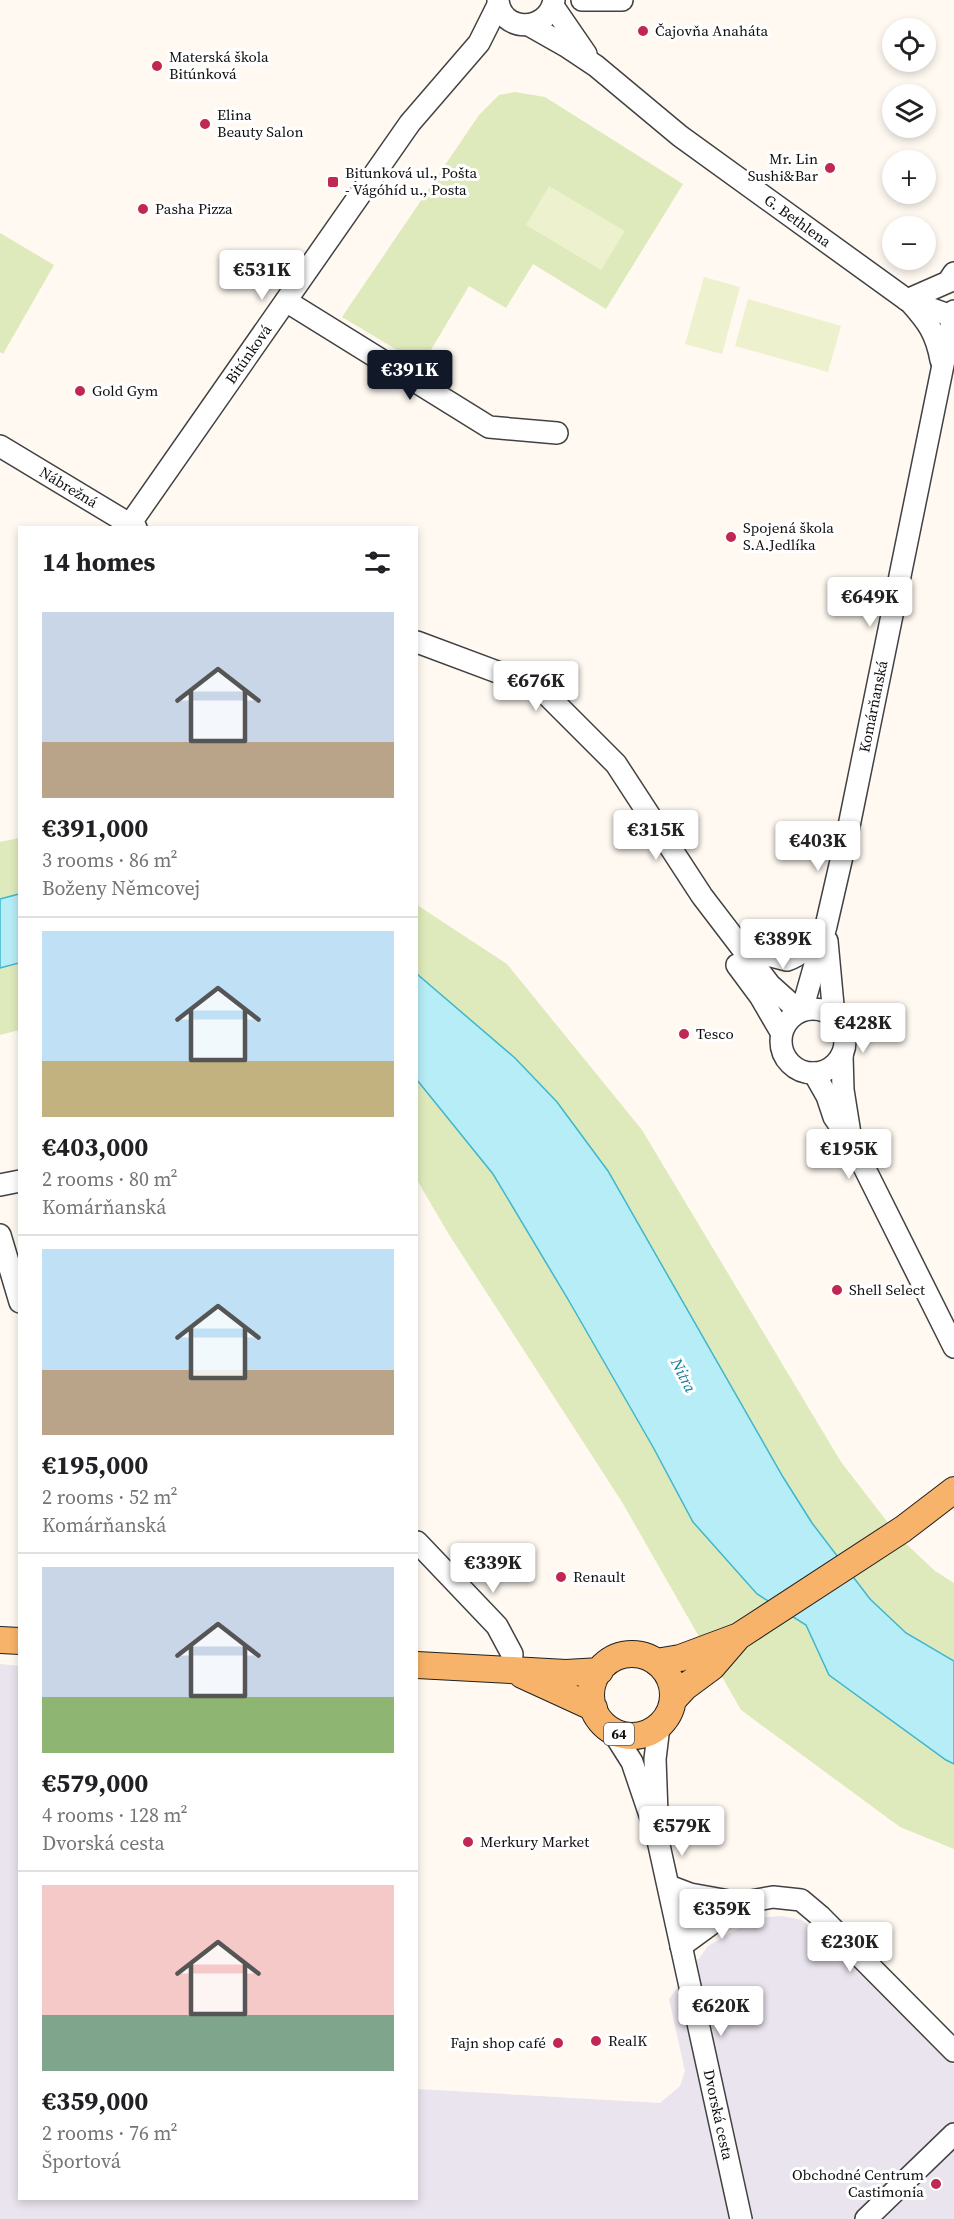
<!DOCTYPE html>
<meta charset="utf-8">
<style>
body{margin:0;font-family:"Source Serif 4",serif;background:#f2f2f2;color:#202124;height:100vh;display:flex;flex-direction:column;font-size:22px;white-space:nowrap}
*{box-sizing:border-box;margin:0}
p{font-size:20px;color:#757577}
.icon{flex:none;width:33px;height:33px;fill:none;stroke:currentColor;stroke-width:2;stroke-linecap:round;stroke-linejoin:round}
.map{position:relative;flex:1;overflow:hidden}
.sheet{position:absolute;left:18px;top:526px;width:400px;height:1674px;display:flex;flex-direction:column;background:#fff;border-radius:0px;box-shadow:0 3px 9px #0003}
.sheet>*{flex:none}
.fabs{position:absolute;left:882px;top:18px;display:grid;gap:12px}
.fabs a{display:grid;place-items:center;width:54px;height:54px;border-radius:50%;background:#fff;box-shadow:0 3px 9px #0003;font-size:30px}
.price{position:absolute;translate:-50% -51px;padding:0 14px;border-radius:6px;background:#fff;color:#222;font-size:20px;line-height:39px;filter:drop-shadow(0 2px 3px #0008)}
.price::after{content:'';position:absolute;left:50%;top:36px;width:18px;height:14px;margin-left:-9px;background:inherit;clip-path:polygon(0 0,100% 0,50% 100%)}
.price.on{background:#111827;color:#fff}
ul{padding:0;list-style:none}
li{display:grid;align-content:center;gap:12px;height:318px;padding:0 24px}
li+li{border-top:2px solid #e0e0e0}
li span{display:grid;place-items:center;height:186px;border-radius:0px;color:#555}
li>.icon{margin-inline-start:auto}
span .icon{width:108px;height:108px;fill:#fffc;stroke-width:1}
li b{font-size:26px}
h2{display:flex;justify-content:space-between;align-items:center;height:72px;padding:0 24px;font-size:26px}
.map>svg:first-child{display:block}
.industrial{fill:#eae4ee}
.green{fill:#deeabb}
.pitch{fill:#edf1cd}
.water{fill:#b7edf6;stroke:#3eb6cd;stroke-width:1.5}
.lines{fill:none;stroke-linecap:round;stroke-linejoin:round}
.minor-casing{stroke:#424242;stroke-width:24}
.major-casing{stroke:#202020;stroke-width:28}
.minor{stroke:#fff;stroke-width:21}
.major{stroke:#f7b369;stroke-width:26}
.poi-dot{fill:#c02752;stroke:#fff;stroke-width:2}
.labels{text-anchor:middle;stroke-width:6;stroke-linejoin:round;paint-order:stroke}
.shield{fill:#fff;stroke:#575757;stroke-width:1.5}
.shield-label{font-size:14px;font-weight:bold;fill:#0f0f0f}
.poi-label{font-size:15px;fill:#0f0f0f;stroke:#fff;text-anchor:start}
.street-label{font-size:15px;fill:#0f0f0f;stroke:#fff}
.water-label{font-size:16px;font-style:italic;fill:#18809b;stroke:#fff}
</style>
<div class="map">
<svg width="954" height="2219" viewBox="0 0 954 2219">
<rect width="100%" height="100%" fill="#fff9f2"/>
<path class="industrial" d="M0 1664 20 1666V2199H417V2089L660 2103 680 2086 685 2071 669 1999 708 1946 756 1918 782 1916 802 1920 891 1999 954 2065V2219H0Z"/>
<path class="green" d="M515 92 545 97 683 184 606 309 533 264 506 308 469 286 422 365 342 317 479 115 499 95Z
M0 233 54 265 3 354 0 352Z
M19 838V894L0 899V842Z
M417 905 507 964 642 1130 841 1462 899 1537 935 1571 954 1583V1661L906 1633 870 1599 812 1523 783 1477 608 1171 557 1102 417 974Z
M19 963V1030L0 1035V968Z
M417 1080 493 1174 569 1301 653 1447 693 1522 757 1594 806 1625 829 1675 946 1760 954 1764V1849L900 1827 741 1710 622 1502 448 1233 417 1180Z"/>
<path class="pitch" d="M549 186 625 231 601 270 526 225Z
M704 277 740 287 722 354 685 344Z
M748 299 841 326 828 372 735 346Z"/>
<path class="water" d="M19 894V963L0 968V899Z
M417 974 515 1058 557 1102 608 1171 783 1477 812 1523 870 1599 906 1633 954 1661V1764L946 1760 829 1675 806 1625 757 1594 693 1522 653 1447 569 1301 493 1174 417 1080Z"/>
<g class="lines">
<g class="minor-casing">
<g id="minor">
<path d="M498 0C501 33 548 33 554 0"/>
<path d="M582 0H622"/>
<path d="M553 6 586 54"/>
<path id="s1" d="M529 25 566 46 596 66 680 136 907 300 954 317"/>
<path d="M907 300 948 282 954 273"/>
<path d="M286 301 489 427 557 433"/>
<path d="M910 302C928 322 936 333 941 360"/>
<path id="s2" d="M0 446 136 528"/>
<path id="s3" d="M130 524 410 123 479 43 498 5"/>
<path d="M417 642 540 688 616 764 702 896 770 985 799 1011"/>
<path d="M827 941 834 1016"/>
<path d="M743 949 787 960C802 955 812 943 822 931"/>
<path d="M737 965 760 996 781 1032"/>
<circle cx="813" cy="1041" r="32"/>
<path id="s4" d="M802 1010 826 926 849 826 954 311"/>
<path d="M842 1055 843 1090 850 1134"/>
<path d="M814 1073 827 1096 834 1117 852 1143 954 1347"/>
<path d="M0 1185 20 1181"/>
<path d="M0 1235 20 1302"/>
<path d="M417 1542 497 1626 512 1654 511 1670"/>
<path id="s5" d="M613 1732 632 1762 657 1836 741 2219"/>
<path d="M657 1814 655 1759 659 1726"/>
<path d="M669 1886 690 1894 740 1903 773 1897 801 1900 820 1916 954 2051"/>
<path d="M681 1946 740 1903"/>
<path d="M866 2219 954 2134"/>
</g>
</g>
<g class="major-casing">
<path id="major" d="M0 1640 20 1641
M591 1695a41 41 0 1 1 82 0a41 41 0 1 1-82 0Z
M656 1662 680 1658 739 1636 903 1529 954 1490
M417 1665 566 1673 600 1671
M522 1675 594 1708
M673 1700 685 1687 712 1667 737 1638"/>
</g>
<use href="#minor" class="minor"/>
<use href="#major" class="major"/>
</g>
<g class="poi-dot">
<circle cx="643" cy="31" r="6"/>
<circle cx="157" cy="66" r="6"/>
<circle cx="205" cy="124" r="6"/>
<circle cx="830" cy="168" r="6"/>
<rect x="327" y="176" width="12" height="12" rx="3"/>
<circle cx="143" cy="209" r="6"/>
<circle cx="80" cy="391" r="6"/>
<circle cx="731" cy="537" r="6"/>
<circle cx="684" cy="1034" r="6"/>
<circle cx="837" cy="1290" r="6"/>
<circle cx="561" cy="1577" r="6"/>
<circle cx="468" cy="1842" r="6"/>
<circle cx="596" cy="2041" r="6"/>
<circle cx="558" cy="2043" r="6"/>
<circle cx="936" cy="2184" r="6"/>
</g>
<g class="labels">
<rect class="shield" x="604" y="1723" width="30" height="22" rx="4.5"/>
<g class="shield-label">
<text x="619" y="1739">64</text>
</g>
<g class="poi-label">
<text x="655" y="36">Čajovňa Anaháta</text>
<text x="169" y="62">Materská škola<tspan x="169" dy="17">Bitúnková</tspan></text>
<text x="217" y="120">Elina<tspan x="217" dy="17">Beauty Salon</tspan></text>
<text x="818" y="164" text-anchor="end">Mr. Lin<tspan x="818" dy="17">Sushi&amp;Bar</tspan></text>
<text x="345" y="178">Bitunková ul., Pošta<tspan x="345" dy="17">- Vágóhíd u., Posta</tspan></text>
<text x="155" y="214">Pasha Pizza</text>
<text x="92" y="396">Gold Gym</text>
<text x="743" y="533">Spojená škola<tspan x="743" dy="17">S.A.Jedlíka</tspan></text>
<text x="696" y="1039">Tesco</text>
<text x="849" y="1295">Shell Select</text>
<text x="573" y="1582">Renault</text>
<text x="480" y="1847">Merkury Market</text>
<text x="608" y="2046">RealK</text>
<text x="546" y="2048" text-anchor="end">Fajn shop café</text>
<text x="924" y="2180" text-anchor="end">Obchodné Centrum<tspan x="924" dy="17">Castimonia</tspan></text>
</g>
<g class="street-label">
<text dy="5" stroke="none"><textPath href="#s1" startOffset="333">G. Bethlena</textPath></text>
<text dy="5" stroke="none"><textPath href="#s3" startOffset="207">Bitúnková</textPath></text>
<text dy="5" stroke="none"><textPath href="#s2" startOffset="80">Nábrežná</textPath></text>
<text dy="5" stroke="none"><textPath href="#s4" startOffset="312">Komárňanská</textPath></text>
<text dy="5" stroke="none"><textPath href="#s5" startOffset="399">Dvorská cesta</textPath></text>
</g>
<g class="water-label">
<text transform="translate(684 1375) rotate(63)" y="6">Nitra</text>
</g>
</g>
</svg>
<div class="fabs">
<a><svg class="icon" aria-label="locate" viewBox="0 0 24 24"><circle cx="12" cy="12" r="6"/><path d="M12 2v4M12 18v4M2 12h4M18 12h4"/></svg></a>
<a><svg class="icon" aria-label="layers" viewBox="0 0 24 24"><path d="M12 4l9 5-9 5-9-5zM3 14l9 5 9-5"/></svg></a>
<a>+</a>
<a>−</a>
</div>
<b class="price" style="left:262px;top:301px">€531K</b>
<b class="price on" style="left:410px;top:401px">€391K</b>
<b class="price" style="left:870px;top:628px">€649K</b>
<b class="price" style="left:536px;top:712px">€676K</b>
<b class="price" style="left:656px;top:861px">€315K</b>
<b class="price" style="left:818px;top:872px">€403K</b>
<b class="price" style="left:783px;top:970px">€389K</b>
<b class="price" style="left:863px;top:1054px">€428K</b>
<b class="price" style="left:849px;top:1180px">€195K</b>
<b class="price" style="left:493px;top:1594px">€339K</b>
<b class="price" style="left:682px;top:1857px">€579K</b>
<b class="price" style="left:722px;top:1940px">€359K</b>
<b class="price" style="left:850px;top:1973px">€230K</b>
<b class="price" style="left:721px;top:2037px">€620K</b>
<section class="sheet">
<h2>14 homes<svg class="icon" aria-label="filters" viewBox="0 0 24 24"><path d="M4 7h16M4 17h16"/><circle cx="9" cy="7" r="2"/><circle cx="15" cy="17" r="2"/></svg></h2>
<ul>
<li><span style="background:linear-gradient(#c9d6e8 70%,#b9a48a 0)"><svg class="icon" aria-label="home" viewBox="0 0 24 24"><path d="M3 11l9-7 9 7M6 9v11h12V9"/></svg></span><div><b>€391,000</b><p>3 rooms · 86 m²</p><p>Boženy Němcovej</p></div></li>
<li><span style="background:linear-gradient(#bfe0f5 70%,#c2b280 0)"><svg class="icon" aria-label="home" viewBox="0 0 24 24"><path d="M3 11l9-7 9 7M6 9v11h12V9"/></svg></span><div><b>€403,000</b><p>2 rooms · 80 m²</p><p>Komárňanská</p></div></li>
<li><span style="background:linear-gradient(#bfe0f5 65%,#b9a48a 0)"><svg class="icon" aria-label="home" viewBox="0 0 24 24"><path d="M3 11l9-7 9 7M6 9v11h12V9"/></svg></span><div><b>€195,000</b><p>2 rooms · 52 m²</p><p>Komárňanská</p></div></li>
<li><span style="background:linear-gradient(#c9d6e8 70%,#8fb573 0)"><svg class="icon" aria-label="home" viewBox="0 0 24 24"><path d="M3 11l9-7 9 7M6 9v11h12V9"/></svg></span><div><b>€579,000</b><p>4 rooms · 128 m²</p><p>Dvorská cesta</p></div></li>
<li><span style="background:linear-gradient(#f6c9c9 70%,#7fa58c 0)"><svg class="icon" aria-label="home" viewBox="0 0 24 24"><path d="M3 11l9-7 9 7M6 9v11h12V9"/></svg></span><div><b>€359,000</b><p>2 rooms · 76 m²</p><p>Športová</p></div></li>
</ul>
</section>
</div>
